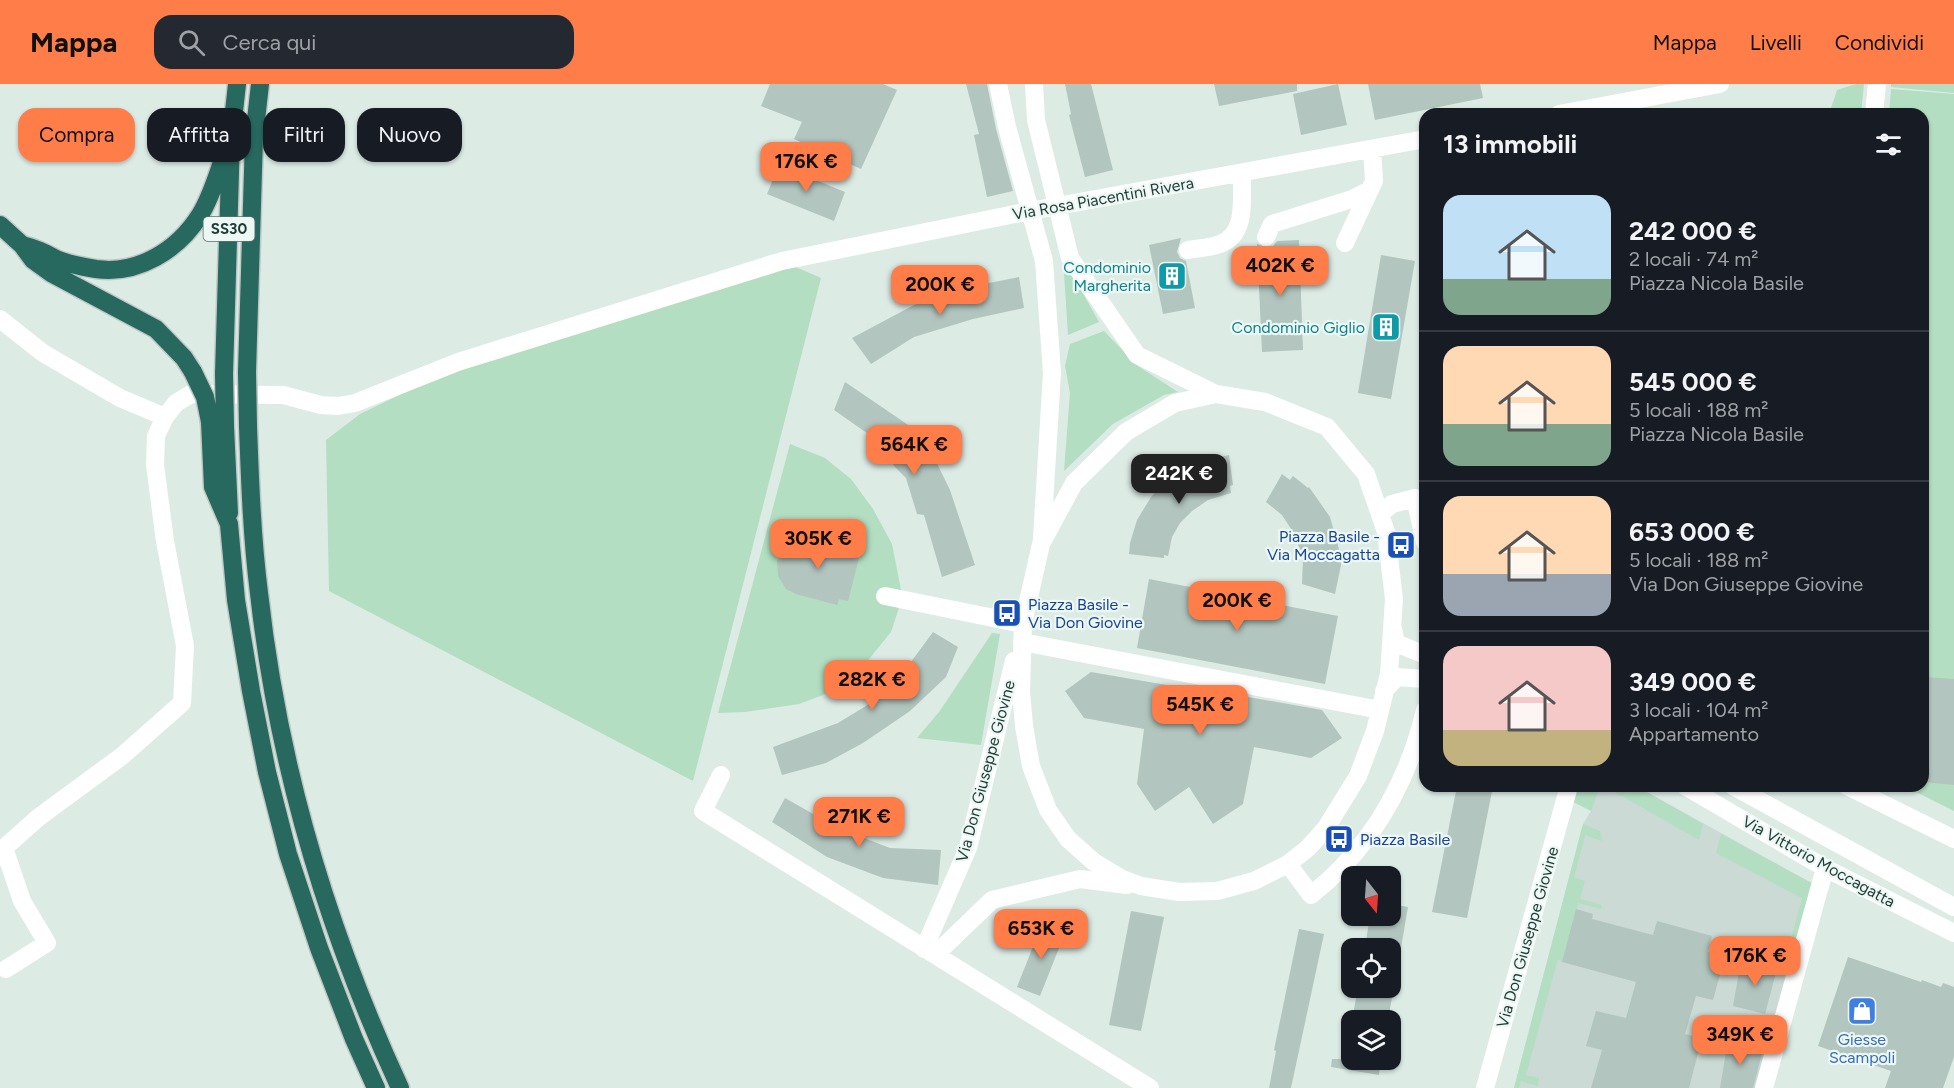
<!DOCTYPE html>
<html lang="it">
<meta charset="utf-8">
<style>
body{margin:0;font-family:Figtree,sans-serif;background:#242831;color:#f1f3f6;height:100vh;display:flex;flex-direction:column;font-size:22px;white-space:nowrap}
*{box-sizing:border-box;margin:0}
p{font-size:20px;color:#9ea1a6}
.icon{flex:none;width:33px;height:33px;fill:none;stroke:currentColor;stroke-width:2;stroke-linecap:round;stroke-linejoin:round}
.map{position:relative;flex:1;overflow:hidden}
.drawer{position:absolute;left:1419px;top:24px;width:510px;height:684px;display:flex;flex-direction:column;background:#171b24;border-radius:18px;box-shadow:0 2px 4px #0004}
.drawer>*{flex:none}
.top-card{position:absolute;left:18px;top:24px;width:570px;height:54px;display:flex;gap:12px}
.needle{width:39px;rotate:163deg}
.tools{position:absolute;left:1341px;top:782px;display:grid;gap:12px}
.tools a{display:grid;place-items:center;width:60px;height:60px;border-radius:12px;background:#171b24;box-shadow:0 2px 4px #0004;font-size:30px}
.price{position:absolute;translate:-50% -51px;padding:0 14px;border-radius:12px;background:#fe7d48;color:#111;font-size:20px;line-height:39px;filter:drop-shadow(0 2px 3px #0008)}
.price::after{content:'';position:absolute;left:50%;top:36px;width:18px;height:14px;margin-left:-9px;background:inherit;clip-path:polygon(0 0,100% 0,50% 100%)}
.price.on{background:#222;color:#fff}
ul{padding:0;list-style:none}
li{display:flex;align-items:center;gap:18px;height:150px;padding:0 24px}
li+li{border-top:2px solid #363941}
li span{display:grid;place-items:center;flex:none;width:168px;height:120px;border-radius:18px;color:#555}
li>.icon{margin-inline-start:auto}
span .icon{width:72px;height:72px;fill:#fffc;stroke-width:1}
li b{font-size:26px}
h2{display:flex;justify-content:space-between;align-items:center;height:72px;padding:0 24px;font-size:26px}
.chip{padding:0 21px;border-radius:18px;background:#171b24;box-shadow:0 2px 4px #0004;font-size:21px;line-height:54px}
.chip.on{background:#fe7d48;color:#111}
header{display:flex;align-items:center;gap:36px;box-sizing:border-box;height:84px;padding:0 30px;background:#fe7d48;color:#111}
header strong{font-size:28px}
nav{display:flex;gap:33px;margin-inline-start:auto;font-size:21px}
.search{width:420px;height:54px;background:#242831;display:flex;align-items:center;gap:15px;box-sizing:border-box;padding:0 21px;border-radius:18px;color:#9ea1a6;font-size:22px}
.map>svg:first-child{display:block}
.built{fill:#cbdad4}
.green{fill:#b3dec1}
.building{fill:#b2c5be}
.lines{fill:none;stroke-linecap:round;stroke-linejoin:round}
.highway-casing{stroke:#c0c8c6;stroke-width:21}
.minor{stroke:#fff;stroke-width:18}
.highway{stroke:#27695f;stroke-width:18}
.highway-bridge-casing{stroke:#c0c8c6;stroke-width:21;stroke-linecap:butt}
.highway-bridge{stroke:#27695f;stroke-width:18}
.labels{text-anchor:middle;stroke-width:4.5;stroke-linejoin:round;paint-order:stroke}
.shield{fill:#edf7f3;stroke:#5b736d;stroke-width:1.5}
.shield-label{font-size:15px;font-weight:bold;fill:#1d3b34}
.street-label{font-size:16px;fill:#1d3b34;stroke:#edf7f3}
.culture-label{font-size:16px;fill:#0d838f;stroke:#edf7f3;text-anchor:end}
.transit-label{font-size:16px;fill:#164399;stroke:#edf7f3;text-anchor:start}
.shop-label{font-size:16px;fill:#366cbe;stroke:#edf7f3}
</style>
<header>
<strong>Mappa</strong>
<div class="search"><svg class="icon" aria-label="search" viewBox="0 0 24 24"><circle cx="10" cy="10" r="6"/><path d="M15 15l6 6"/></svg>Cerca qui</div>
<nav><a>Mappa</a><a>Livelli</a><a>Condividi</a></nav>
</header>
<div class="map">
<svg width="1954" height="1004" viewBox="0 0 1954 1004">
<rect width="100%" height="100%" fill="#ddebe5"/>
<path class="built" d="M1578 702H1636L1828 808 1771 1004H1514L1583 740 1591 727Z"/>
<path class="green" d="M1856 0H1864L1861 30H1829L1837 6Z
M1891 0H1954V9L1891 3Z
M1891 5 1954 10V727L1904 702H1923V30H1889Z
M1063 174 1099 238 1068 251Z
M782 177 821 194 693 697 329 507 326 356 360 330 489 268Z
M1104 247 1138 282 1178 308 1164 311 1113 340 1064 387 1070 309 1065 282 1070 260Z
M790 360 825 374 851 395 873 425 892 460 895 475 902 511 898 527 891 548 865 580 831 608 799 620 745 628 718 629Z
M992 549 1000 550 981 661 917 654 939 628Z
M1578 702H1600L1591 727 1573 718Z
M1604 702H1636L1703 740 1699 756Z
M1583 740 1600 747 1602 757 1585 751 1574 793 1585 797 1580 815 1602 821 1601 825 1578 819 1562 878 1558 875 1526 991 1539 994 1538 1002 1521 997 1519 1004H1514Z
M1721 750 1817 802 1794 876 1770 870 1771 866 1787 870 1802 814 1716 769Z"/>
<path class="building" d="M770 0H883L897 6 861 85 794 55 802 38 761 22Z
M966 0H987L996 45 1013 107 987 113 974 51 979 50Z
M1065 0H1091L1113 86 1085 93 1069 31 1071 30Z
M1214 0H1297V7L1219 22Z
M1338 0 1347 41 1301 51 1293 10Z
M1368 0H1480L1483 14 1375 36Z
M779 81 845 108 834 137 767 110Z
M1181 154 1177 168 1180 174 1186 177 1195 224 1163 230 1149 161Z
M1299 156 1303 266 1262 268 1257 160 1268 164 1273 162 1277 157Z
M1381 171 1415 177 1391 315 1358 309Z
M1019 193 1024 224 973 235 914 253 871 280 852 254 914 221 969 203Z
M845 298 923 351 950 406 975 481 942 493 924 431 917 430 906 394 895 383 874 354 834 326Z
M1229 371 1233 401 1230 402 1231 409 1208 416 1192 427 1180 439 1172 453 1168 472 1164 471V474L1129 470 1130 459 1137 436 1151 413 1164 399 1182 386 1200 378Z
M1282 390 1290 396 1293 392 1308 404 1309 403 1330 433 1340 469 1341 481 1335 510 1302 500 1303 475 1295 451 1282 431 1266 418Z
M809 447 838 457 835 469 859 474 848 517 839 515 837 521 796 510 786 505 778 492 777 476Z
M1149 495 1338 532 1325 600 1137 564Z
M933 548 958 563 946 593 910 627 863 659 826 679 782 691 773 663 838 639 879 614 908 582Z
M1091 588 1184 604 1186 602 1322 626 1342 654 1311 674 1254 663 1243 720 1213 740 1189 703 1155 727 1137 700 1144 645 1084 634 1065 607Z
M1923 593 1954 595V701L1923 698Z
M1457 702H1493L1467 834 1432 828Z
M785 714 838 744 890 764 941 766 938 801 883 794 827 773 772 738Z
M1390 820 1408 823 1401 864H1365L1370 831H1390Z
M1576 825 1593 830 1592 835 1653 851 1657 837 1712 852 1708 868 1725 872 1713 916 1696 912 1685 950 1702 954 1689 1004H1591L1602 966 1586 962 1596 927 1626 934 1636 898 1562 878Z
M1131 827 1164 833 1141 947 1109 941Z
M1042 840 1065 849 1040 912 1017 903Z
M1299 845 1324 850 1291 1004H1269L1276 967 1274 966Z
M1848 873 1921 898 1922 896 1941 903 1943 899 1954 903V973L1943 1004H1885L1891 987 1818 962Z
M1741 877 1764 883 1765 878 1778 881 1765 930 1733 922Z
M1358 903H1394L1388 936H1352Z
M1728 956 1763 966 1753 1004H1720Z
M1332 975H1381L1379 991 1331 983Z"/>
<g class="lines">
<g class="highway-casing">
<path id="highway" d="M0 141 22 161 33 176 51 189 156 245 184 274 193 288
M22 161C37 165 43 168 56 175 67 180 84 183 96 185 138 191 178 166 200 131 212 112 218 88 226 67
M247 288 254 54 260 0
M224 290 231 55 237 0
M210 338 213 403 229 440 236 516 251 607 267 688 288 770 319 864 354 955 376 1004
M225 342 229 429
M248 342C250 398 252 454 259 509 278 681 328 848 400 1004"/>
</g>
<path class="minor" d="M998 0 1007 43 1044 177 1052 289 1042 454
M1034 0 1036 36 1070 174 1137 271 1216 310
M1559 30 1720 0
M1874 30 1877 0
M1266 153 1272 140 1352 115 1370 106
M1345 159 1374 97 1372 65
M1188 166C1198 164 1210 164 1220 160 1248 150 1241 113 1242 89
M0 235 43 269 120 314 165 333
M1216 310 1265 318 1327 343 1366 390 1386 448 1394 515 1389 590 1375 647 1358 692 1326 744 1308 764 1288 780 1254 797 1217 807 1179 808 1141 802 1122 795 1094 778 1068 755 1048 726 1031 682 1024 642 1021 607 1023 540 1041 460 1074 399 1126 348 1175 319Z
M1380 430 1392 420 1415 414 1425 458
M885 512 1023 540
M1393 545 1396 559 1425 571
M1022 558 1380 626
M1384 607 1397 593 1425 595
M721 691 703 727 1150 1004
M1685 702 1825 784 1954 849
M1733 702 1954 823
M1847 702 1954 755
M1288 780 1311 811C1371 764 1407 701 1425 626
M924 865 968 764 1014 577
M935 871 992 816 1080 795 1127 801
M6 885 47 859 22 817 4 764 39 733 122 672 182 619 185 562 165 457 155 381 156 352 165 333 176 319 191 310 283 311 321 321 338 322 355 319 458 278 782 177 1030 127 1425 55
M1485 1004 1569 702
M1764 1004 1825 784"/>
<use href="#highway" class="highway"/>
<g class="highway-bridge-casing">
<path id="highway-bridge" d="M193 288 205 313 210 338
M247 288 248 342
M224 290 225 342"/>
</g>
<use href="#highway-bridge" class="highway-bridge"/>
</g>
<defs>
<g id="building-square" transform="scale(1.5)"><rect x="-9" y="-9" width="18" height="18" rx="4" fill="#0f9aa8" stroke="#edf7f3"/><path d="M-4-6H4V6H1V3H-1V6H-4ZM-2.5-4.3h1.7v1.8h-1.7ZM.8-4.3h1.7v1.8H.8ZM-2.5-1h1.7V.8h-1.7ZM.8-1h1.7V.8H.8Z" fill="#fff"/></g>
<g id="bus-square" transform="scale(1.5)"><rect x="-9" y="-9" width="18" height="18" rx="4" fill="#1a4fb4" stroke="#edf7f3"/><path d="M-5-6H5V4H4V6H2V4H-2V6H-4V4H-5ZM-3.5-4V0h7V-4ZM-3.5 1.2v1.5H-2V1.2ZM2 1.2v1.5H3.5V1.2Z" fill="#fff"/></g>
<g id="shop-square" transform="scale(1.5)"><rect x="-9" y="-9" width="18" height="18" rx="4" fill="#3f7fe0" stroke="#edf7f3"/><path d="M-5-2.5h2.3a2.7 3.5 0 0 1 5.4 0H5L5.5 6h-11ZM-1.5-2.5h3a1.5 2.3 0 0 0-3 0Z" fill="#fff"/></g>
</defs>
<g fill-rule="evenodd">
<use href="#building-square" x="1172" y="192"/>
<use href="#building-square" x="1386" y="243"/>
<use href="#bus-square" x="1401" y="461"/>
<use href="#bus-square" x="1007" y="529"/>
<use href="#bus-square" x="1339" y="755"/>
<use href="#shop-square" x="1862" y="927"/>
</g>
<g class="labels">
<rect class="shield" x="203.5" y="133" width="51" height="24" rx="4.5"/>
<g class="shield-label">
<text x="229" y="150">SS30</text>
</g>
<g class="street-label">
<text transform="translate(1103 114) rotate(-10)" y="6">Via Rosa Piacentini Rivera</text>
<text transform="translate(985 687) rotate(-75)" y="6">Via Don Giuseppe Giovine</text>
<text transform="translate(1819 777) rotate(29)" y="6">Via Vittorio Moccagatta</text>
<text transform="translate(1527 853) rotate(-74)" y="6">Via Don Giuseppe Giovine</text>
</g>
<g class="culture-label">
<text x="1151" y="189">Condominio<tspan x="1151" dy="18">Margherita</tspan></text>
<text x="1365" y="249">Condominio Giglio</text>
</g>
<g class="transit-label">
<text x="1380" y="458" text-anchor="end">Piazza Basile -<tspan x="1380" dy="18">Via Moccagatta</tspan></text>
<text x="1028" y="526">Piazza Basile -<tspan x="1028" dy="18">Via Don Giovine</tspan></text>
<text x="1360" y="761">Piazza Basile</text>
</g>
<g class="shop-label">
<text x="1862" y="961">Giesse<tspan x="1862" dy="18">Scampoli</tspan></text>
</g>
</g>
</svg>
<div class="tools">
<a><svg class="needle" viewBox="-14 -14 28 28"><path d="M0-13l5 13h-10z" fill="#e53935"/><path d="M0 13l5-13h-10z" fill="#9ea1a6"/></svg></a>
<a><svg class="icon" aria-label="locate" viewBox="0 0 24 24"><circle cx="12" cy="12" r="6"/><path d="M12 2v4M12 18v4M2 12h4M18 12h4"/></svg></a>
<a><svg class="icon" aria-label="layers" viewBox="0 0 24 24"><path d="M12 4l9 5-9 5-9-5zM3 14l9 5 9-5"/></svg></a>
</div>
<b class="price" style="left:806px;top:109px">176K €</b>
<b class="price" style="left:1280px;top:213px">402K €</b>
<b class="price" style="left:940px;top:232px">200K €</b>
<b class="price" style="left:914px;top:392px">564K €</b>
<b class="price on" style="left:1179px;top:421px">242K €</b>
<b class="price" style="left:818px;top:486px">305K €</b>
<b class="price" style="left:1237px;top:548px">200K €</b>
<b class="price" style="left:872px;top:627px">282K €</b>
<b class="price" style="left:1200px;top:652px">545K €</b>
<b class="price" style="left:859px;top:764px">271K €</b>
<b class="price" style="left:1041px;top:876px">653K €</b>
<b class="price" style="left:1755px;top:903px">176K €</b>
<b class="price" style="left:1740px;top:982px">349K €</b>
<div class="top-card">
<a class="chip on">Compra</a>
<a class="chip">Affitta</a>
<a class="chip">Filtri</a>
<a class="chip">Nuovo</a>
</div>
<section class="drawer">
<h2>13 immobili<svg class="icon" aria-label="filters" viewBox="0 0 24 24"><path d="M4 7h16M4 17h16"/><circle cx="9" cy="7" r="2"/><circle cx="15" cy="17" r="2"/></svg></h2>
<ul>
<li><span style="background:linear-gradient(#bfe0f5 70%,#7fa58c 0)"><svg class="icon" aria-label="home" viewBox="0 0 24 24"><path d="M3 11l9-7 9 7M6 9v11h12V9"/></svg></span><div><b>242 000 €</b><p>2 locali · 74 m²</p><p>Piazza Nicola Basile</p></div></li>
<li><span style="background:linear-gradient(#ffd9b3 65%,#7fa58c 0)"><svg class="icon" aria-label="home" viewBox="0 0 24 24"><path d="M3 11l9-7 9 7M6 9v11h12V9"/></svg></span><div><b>545 000 €</b><p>5 locali · 188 m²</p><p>Piazza Nicola Basile</p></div></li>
<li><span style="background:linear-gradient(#ffd9b3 65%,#9aa5b1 0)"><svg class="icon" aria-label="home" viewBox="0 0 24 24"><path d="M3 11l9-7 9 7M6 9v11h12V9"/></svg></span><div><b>653 000 €</b><p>5 locali · 188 m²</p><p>Via Don Giuseppe Giovine</p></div></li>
<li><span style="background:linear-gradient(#f6c9c9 70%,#c2b280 0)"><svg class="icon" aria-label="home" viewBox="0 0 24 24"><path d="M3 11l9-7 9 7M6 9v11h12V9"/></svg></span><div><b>349 000 €</b><p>3 locali · 104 m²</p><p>Appartamento</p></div></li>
</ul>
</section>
</div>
